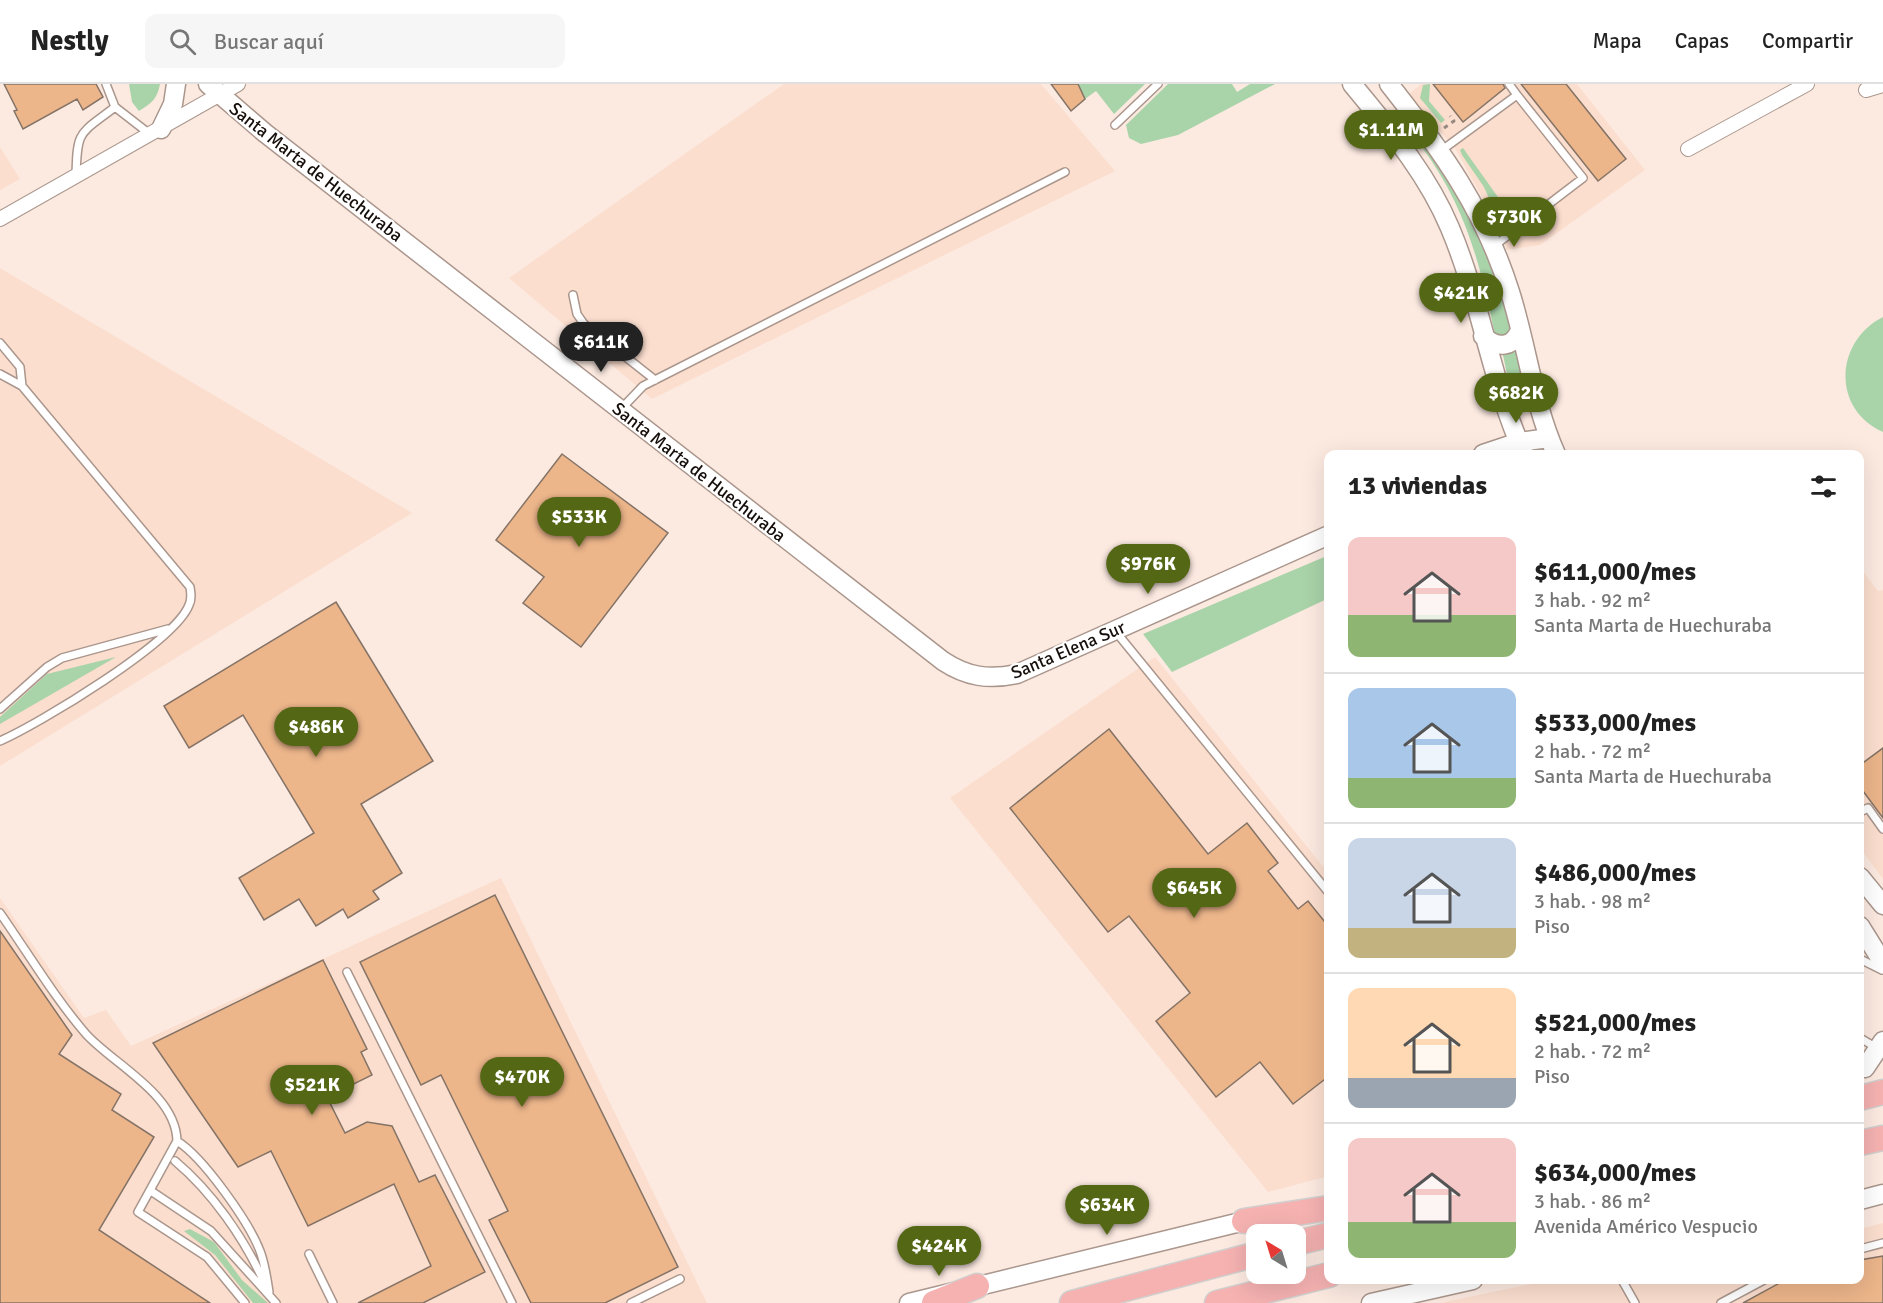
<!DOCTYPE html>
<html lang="es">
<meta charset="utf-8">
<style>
body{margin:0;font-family:Signika,sans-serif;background:#f6f6f6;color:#222;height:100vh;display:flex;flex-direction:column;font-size:22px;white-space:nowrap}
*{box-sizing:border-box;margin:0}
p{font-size:20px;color:#767676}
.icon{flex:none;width:33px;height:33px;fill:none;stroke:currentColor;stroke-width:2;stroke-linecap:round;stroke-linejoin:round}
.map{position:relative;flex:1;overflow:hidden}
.panel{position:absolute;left:1324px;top:366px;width:540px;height:834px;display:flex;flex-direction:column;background:#fff;border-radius:12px;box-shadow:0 6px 24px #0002}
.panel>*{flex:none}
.needle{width:39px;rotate:322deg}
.tools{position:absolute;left:1246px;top:1140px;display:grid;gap:12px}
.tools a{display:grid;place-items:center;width:60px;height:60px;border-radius:12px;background:#fff;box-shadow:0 6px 24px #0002;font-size:30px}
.price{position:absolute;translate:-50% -51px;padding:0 14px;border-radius:21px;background:#546714;color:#fff;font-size:20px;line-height:39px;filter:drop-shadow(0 2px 3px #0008)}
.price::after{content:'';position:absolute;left:50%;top:36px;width:18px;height:14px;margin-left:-9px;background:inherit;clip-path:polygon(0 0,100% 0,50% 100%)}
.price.selected{background:#222;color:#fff}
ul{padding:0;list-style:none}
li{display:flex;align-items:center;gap:18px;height:150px;padding:0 24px}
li+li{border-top:2px solid #e0e0e0}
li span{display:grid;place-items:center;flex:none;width:168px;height:120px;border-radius:12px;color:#555}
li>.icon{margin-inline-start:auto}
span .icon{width:72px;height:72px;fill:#fffc;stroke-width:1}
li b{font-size:26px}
h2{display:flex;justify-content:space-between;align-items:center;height:72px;padding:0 24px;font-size:26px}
header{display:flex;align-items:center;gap:36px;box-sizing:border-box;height:84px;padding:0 30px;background:#fff;border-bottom:2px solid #e0e0e0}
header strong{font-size:28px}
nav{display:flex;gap:33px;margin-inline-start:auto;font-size:21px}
.search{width:420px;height:54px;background:#f6f6f6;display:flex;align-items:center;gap:15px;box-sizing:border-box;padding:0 21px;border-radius:12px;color:#767676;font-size:22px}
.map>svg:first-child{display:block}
.built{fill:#fbdece}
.green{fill:#a9d3a9}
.building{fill:#ecb58a;stroke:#847366;stroke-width:1.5}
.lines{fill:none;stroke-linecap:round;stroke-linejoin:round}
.lane-casing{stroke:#aa968c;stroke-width:10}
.street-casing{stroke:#aa968c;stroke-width:16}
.secondary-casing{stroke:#aa968c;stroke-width:21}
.highway-casing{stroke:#d0cfce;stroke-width:27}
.path{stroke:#968982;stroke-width:3;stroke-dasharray:4.5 4.5;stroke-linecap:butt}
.lane{stroke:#fff;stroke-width:7}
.street{stroke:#fff;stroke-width:14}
.secondary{stroke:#fff;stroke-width:18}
.highway{stroke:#f5b2b1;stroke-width:24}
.labels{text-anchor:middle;stroke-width:4.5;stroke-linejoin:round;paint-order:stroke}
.street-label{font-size:18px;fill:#150e0a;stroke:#fff}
</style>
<header>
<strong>Nestly</strong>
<div class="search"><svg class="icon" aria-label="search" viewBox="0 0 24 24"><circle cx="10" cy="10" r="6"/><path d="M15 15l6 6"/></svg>Buscar aquí</div>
<nav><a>Mapa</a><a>Capas</a><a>Compartir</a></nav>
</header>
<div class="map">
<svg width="1883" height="1219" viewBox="0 0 1883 1219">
<rect width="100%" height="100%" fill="#fceae1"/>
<path class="built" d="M784 0H1041L1115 87 652 315 509 194Z
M1421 0H1577L1645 86 1540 161 1507 166 1494 135 1456 66 1409 10Z
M0 63 20 95 0 106Z
M0 184 412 429 0 682Z
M1860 484 1878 507 1883 506V795L1860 764Z
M1155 573 1329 790V1092L1268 1108 950 714Z
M501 794 707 1219H0V814L84 934 106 926 131 962Z
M1883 1139V1219H1440L1550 1196H1860V1145Z"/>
<path class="green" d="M129 0H160C157 15 152 19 139 27L132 18Z
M1078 0H1145L1114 30 1096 7 1085 15Z
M1168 0H1232L1237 8 1250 0H1275L1178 51 1141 60 1129 54 1126 41Z
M1430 0 1429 17 1445 36 1441 39 1420 14 1423 1Z
M1425 64C1440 84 1455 104 1467 125 1480 149 1517 228 1509 252H1495C1482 185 1465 121 1423 65Z
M1463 64 1515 137 1503 146 1484 103 1462 71 1460 66Z
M1883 233V348C1831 325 1835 257 1883 233Z
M1519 267 1534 327 1528 328 1526 317H1516L1510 305 1503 271Z
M1329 471V514L1172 588 1143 550Z
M116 573 0 640V633L47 590Z
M190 1145 214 1158 242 1196 268 1219H253L215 1171 184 1147Z"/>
<path class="building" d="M4 0H96L103 13 83 26 77 15 23 45 14 27 17 26Z
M1051 0H1078L1085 15 1071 27Z
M1433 0H1503L1505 4 1463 38Z
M1521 0H1566L1626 75 1598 97Z
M562 370 668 449 581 563 523 519 544 493 496 456Z
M336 518 433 677 361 720 402 789 373 807 379 815 348 834 343 825 316 842 299 815 264 836 239 794 314 749 243 631 189 664 164 622Z
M1109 645 1208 770 1247 739 1278 779 1268 787 1298 825 1308 817 1329 843V992L1293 1020 1260 978 1216 1013 1156 937 1190 909 1129 832 1108 848 1010 724Z
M1883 664V734L1860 703V681Z
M495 811 678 1183 605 1219H531L489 1136 508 1127 441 991 421 1001 360 878Z
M0 847 72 951 59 970 121 1010 112 1026 154 1053 99 1146 210 1219H0Z
M323 876 367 965 361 968 372 991 327 1013 345 1049 367 1038 392 1042 419 1098 435 1091 485 1188 423 1219H358L431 1182 394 1100 308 1142 271 1067 238 1083 153 959Z
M1883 1172V1219H1743L1785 1196H1860V1176Z"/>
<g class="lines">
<g class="lane-casing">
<path id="lane" d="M106 0 115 23 151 51
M1509 0 1517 11
M1115 41 1158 0
M1442 66 1517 11 1583 94 1494 162
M76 93C77 45 79 51 115 23
M573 211 577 230 584 240 655 296
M0 259 20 283 22 302
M0 290 22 302 190 503C191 509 192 515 189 521 175 558 39 640 0 657
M622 324 643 302 1065 88
M1116 548 1329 809
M0 625 47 583 62 574 168 545
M1860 728 1868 724 1883 745
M0 829C28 869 54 913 86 950 113 980 176 1010 177 1057L138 1128 207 1173 245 1219
M1860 875 1882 886
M347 888 512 1219
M1860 954 1877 964
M177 1057C203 1073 249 1138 260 1167 265 1180 267 1194 269 1208
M175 1077C212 1108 244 1154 264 1198
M151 1107 211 1147 276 1219
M1860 1165 1883 1159
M309 1170 333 1219
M1622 1196 1635 1219
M631 1219 680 1195
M1721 1219 1764 1196"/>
</g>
<g class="street-casing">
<path id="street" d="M1866 6 1883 1
M1688 65 1807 0
M0 135 238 0"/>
</g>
<g class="secondary-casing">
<path id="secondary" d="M208 0 265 49 943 577C967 593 989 596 1017 590L1329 451
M1352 0C1389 45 1427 89 1450 144 1481 217 1491 298 1524 370
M1389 0C1442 67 1484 125 1510 208 1527 261 1533 319 1556 370
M161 45 173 20 176 0
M1483 252C1497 265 1513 264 1520 246
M1483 370 1519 358 1549 354
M1860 793 1883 821
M1860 842 1883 879
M1865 984 1883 957
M1860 1116 1883 1110
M909 1219 1257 1134
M1371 1219 1473 1196"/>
</g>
<g class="highway-casing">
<path id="highway" d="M1860 1014 1883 1008
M1860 1059 1883 1054
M1244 1137 1329 1124
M1296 1159 1329 1151
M934 1219 977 1202
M1072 1219 1257 1170
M1217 1219 1329 1191"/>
</g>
<path class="path" d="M1444 44 1454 37 1450 32"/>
<use href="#lane" class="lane"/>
<use href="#street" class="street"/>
<use href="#secondary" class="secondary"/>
<use href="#highway" class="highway"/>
</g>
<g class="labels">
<g class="street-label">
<text transform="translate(316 88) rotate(38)" y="6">Santa Marta de Huechuraba</text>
<text transform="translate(699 388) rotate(38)" y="6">Santa Marta de Huechuraba</text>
<text transform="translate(1068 566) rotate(-23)" y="6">Santa Elena Sur</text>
</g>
</g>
</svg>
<div class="tools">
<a><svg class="needle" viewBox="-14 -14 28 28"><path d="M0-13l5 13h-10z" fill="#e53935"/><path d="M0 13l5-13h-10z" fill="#767676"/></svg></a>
</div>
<b class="price" style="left:1391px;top:77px">$1.11M</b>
<b class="price" style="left:1514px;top:164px">$730K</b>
<b class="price" style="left:1461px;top:240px">$421K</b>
<b class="price selected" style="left:601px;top:289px">$611K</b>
<b class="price" style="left:1516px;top:340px">$682K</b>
<b class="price" style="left:579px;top:464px">$533K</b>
<b class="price" style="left:1148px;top:511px">$976K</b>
<b class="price" style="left:316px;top:674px">$486K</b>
<b class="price" style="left:1194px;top:835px">$645K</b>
<b class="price" style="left:522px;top:1024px">$470K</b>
<b class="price" style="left:312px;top:1032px">$521K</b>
<b class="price" style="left:1107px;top:1152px">$634K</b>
<b class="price" style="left:939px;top:1193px">$424K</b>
<section class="panel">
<h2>13 viviendas<svg class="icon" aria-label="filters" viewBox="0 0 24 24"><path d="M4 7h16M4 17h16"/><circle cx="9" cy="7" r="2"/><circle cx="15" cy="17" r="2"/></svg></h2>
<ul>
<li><span style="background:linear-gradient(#f6c9c9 65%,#8fb573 0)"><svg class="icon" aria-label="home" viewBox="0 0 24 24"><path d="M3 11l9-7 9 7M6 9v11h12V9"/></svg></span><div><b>$611,000/mes</b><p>3 hab. · 92 m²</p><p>Santa Marta de Huechuraba</p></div></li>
<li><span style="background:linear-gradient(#a9c7e8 75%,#8fb573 0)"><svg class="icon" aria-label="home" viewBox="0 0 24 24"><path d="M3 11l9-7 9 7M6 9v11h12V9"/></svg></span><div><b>$533,000/mes</b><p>2 hab. · 72 m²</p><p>Santa Marta de Huechuraba</p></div></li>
<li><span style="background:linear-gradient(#c9d6e8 75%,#c2b280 0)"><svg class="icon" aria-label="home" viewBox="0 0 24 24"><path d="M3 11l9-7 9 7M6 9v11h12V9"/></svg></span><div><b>$486,000/mes</b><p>3 hab. · 98 m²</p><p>Piso</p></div></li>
<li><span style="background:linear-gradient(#ffd9b3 75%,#9aa5b1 0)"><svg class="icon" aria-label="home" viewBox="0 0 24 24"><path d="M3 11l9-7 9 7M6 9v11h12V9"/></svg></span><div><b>$521,000/mes</b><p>2 hab. · 72 m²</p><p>Piso</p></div></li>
<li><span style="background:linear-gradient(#f6c9c9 70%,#8fb573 0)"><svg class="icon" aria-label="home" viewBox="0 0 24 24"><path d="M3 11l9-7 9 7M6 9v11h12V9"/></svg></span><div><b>$634,000/mes</b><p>3 hab. · 86 m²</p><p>Avenida Américo Vespucio</p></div></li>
</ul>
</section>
</div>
